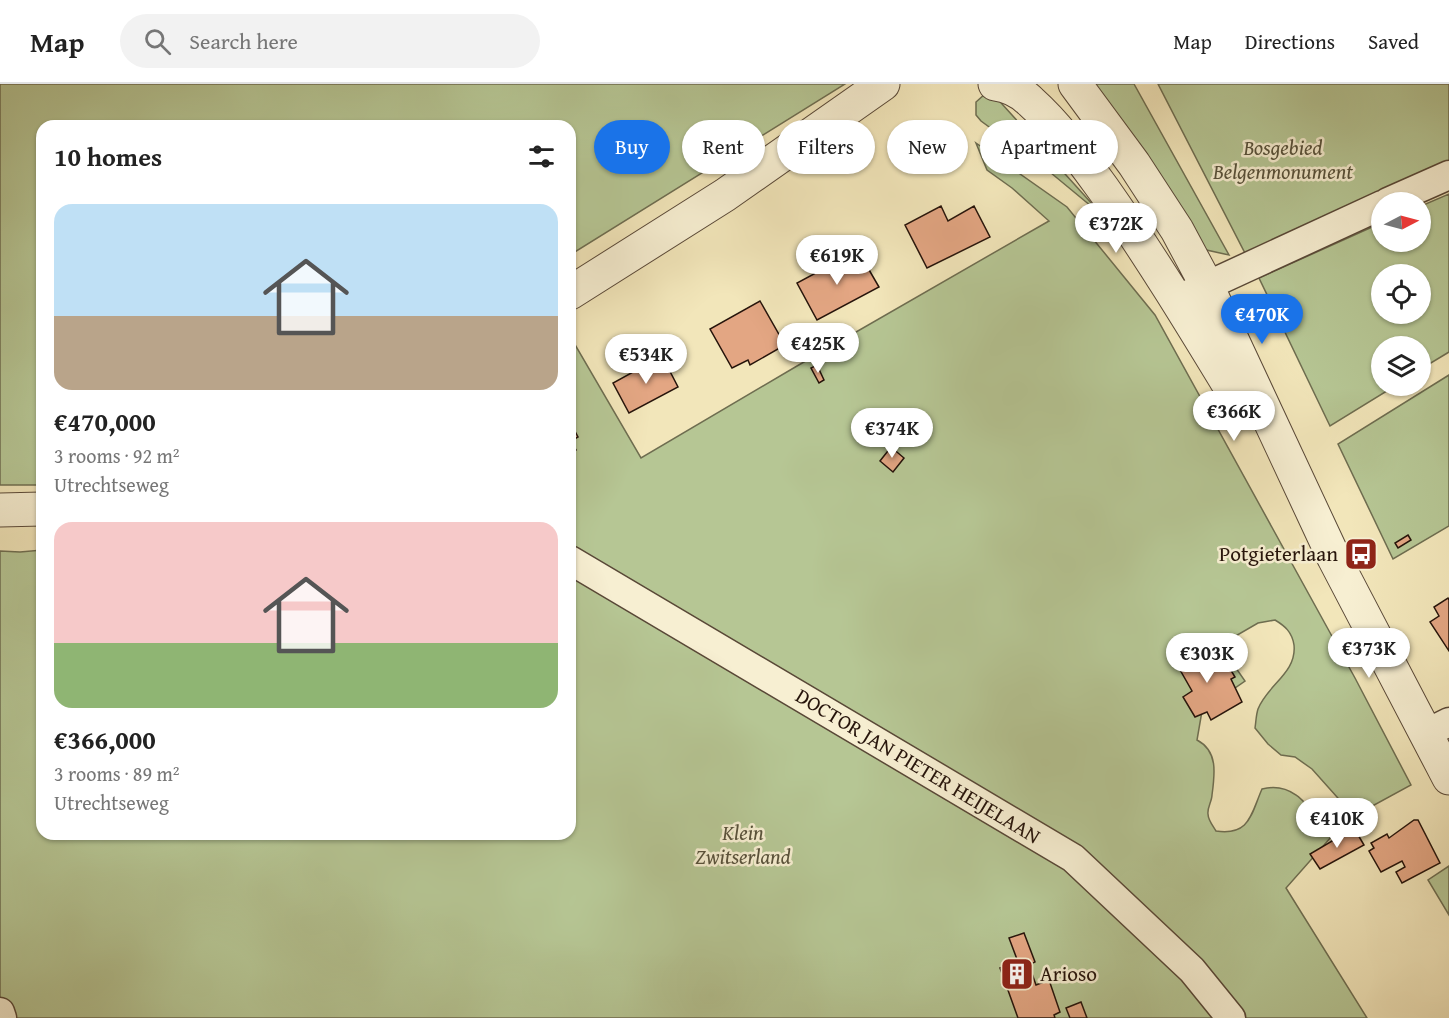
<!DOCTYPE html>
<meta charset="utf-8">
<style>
body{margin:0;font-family:"Gentium Book Plus",serif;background:#f2f2f2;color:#222;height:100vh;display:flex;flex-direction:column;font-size:22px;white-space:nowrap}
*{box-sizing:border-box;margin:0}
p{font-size:20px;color:#767676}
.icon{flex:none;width:33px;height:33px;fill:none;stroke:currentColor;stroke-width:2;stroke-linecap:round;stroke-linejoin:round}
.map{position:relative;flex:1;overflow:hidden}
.sheet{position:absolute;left:36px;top:36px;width:540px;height:720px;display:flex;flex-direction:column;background:#fff;border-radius:18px;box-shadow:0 2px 4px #0004}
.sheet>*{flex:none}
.banner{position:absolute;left:594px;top:36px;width:570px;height:54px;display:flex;gap:12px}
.needle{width:39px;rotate:84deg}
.controls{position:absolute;left:1371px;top:108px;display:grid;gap:12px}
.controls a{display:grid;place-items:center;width:60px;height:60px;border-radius:50%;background:#fff;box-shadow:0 2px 4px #0004;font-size:30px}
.price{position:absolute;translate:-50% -51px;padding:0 14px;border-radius:21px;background:#fff;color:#222;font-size:20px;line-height:39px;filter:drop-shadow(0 2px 3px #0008)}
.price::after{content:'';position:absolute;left:50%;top:36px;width:18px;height:14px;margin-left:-9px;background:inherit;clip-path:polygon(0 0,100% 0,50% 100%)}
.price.active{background:#1a73e8;color:#fff}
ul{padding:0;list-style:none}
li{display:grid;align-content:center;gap:12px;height:318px;padding:0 18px}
li span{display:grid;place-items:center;height:186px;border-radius:18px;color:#555}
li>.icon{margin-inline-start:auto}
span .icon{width:108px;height:108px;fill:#fffc;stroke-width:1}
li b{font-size:26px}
h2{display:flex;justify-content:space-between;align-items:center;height:72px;padding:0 18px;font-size:26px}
.chip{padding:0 21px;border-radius:27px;background:#fff;box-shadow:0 2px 4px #0004;font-size:21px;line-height:54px}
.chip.active{background:#1a73e8;color:#fff}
header{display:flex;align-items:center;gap:36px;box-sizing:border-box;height:84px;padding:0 30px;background:#fff;border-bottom:2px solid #e0e0e0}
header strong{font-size:28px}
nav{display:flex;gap:33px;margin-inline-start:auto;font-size:21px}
.search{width:420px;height:54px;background:#f2f2f2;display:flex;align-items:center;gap:15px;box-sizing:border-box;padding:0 21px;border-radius:33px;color:#767676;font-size:22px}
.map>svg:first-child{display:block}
.green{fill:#b6c694;stroke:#6e6d50;stroke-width:1.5;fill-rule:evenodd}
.building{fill:#e3a683;stroke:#26140b;stroke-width:1.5}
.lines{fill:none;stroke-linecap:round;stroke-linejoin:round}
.minor-casing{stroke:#594837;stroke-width:31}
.tertiary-casing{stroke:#594837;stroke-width:35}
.minor{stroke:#f7efd2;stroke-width:28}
.tertiary{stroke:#f7efd2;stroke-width:33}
.labels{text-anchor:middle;stroke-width:5;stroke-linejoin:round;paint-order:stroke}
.park-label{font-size:21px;font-style:italic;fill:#58523b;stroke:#f7efd2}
.poi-label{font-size:21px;fill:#26140b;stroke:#f7efd2;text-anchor:end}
.street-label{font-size:21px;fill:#26140b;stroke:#f7efd2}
</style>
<header>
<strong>Map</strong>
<div class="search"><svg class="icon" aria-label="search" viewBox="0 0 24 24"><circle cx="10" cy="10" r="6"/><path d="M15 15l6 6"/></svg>Search here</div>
<nav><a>Map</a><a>Directions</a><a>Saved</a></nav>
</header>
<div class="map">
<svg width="1449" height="934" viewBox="0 0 1449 934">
<rect width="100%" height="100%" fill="#f2e6ba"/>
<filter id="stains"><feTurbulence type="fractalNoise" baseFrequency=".00333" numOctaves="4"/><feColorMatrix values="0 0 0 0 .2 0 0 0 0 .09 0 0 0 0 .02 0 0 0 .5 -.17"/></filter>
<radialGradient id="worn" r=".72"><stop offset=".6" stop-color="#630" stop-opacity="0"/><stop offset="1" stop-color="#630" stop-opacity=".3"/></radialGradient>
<path class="green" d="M0 0H845L570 171V42H42V401H0Z
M1083 0H1134L1229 171 1202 165Z
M1158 0H1449V82L1248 175Z
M985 10H993L1103 132 1045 84 981 37 976 31V18Z
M976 59 1067 123 1155 231 1355 594 1411 701 1354 732 1312 685 1295 673 1281 671 1268 660 1255 644C1256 638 1256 631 1258 625 1267 601 1297 589 1294 561 1292 548 1285 542 1275 536L1258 539 1220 561 1245 597 1202 627 1197 656C1218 667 1215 689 1212 711 1212 717 1207 724 1208 730 1208 736 1213 742 1216 747 1250 752 1251 730 1262 705 1297 696 1312 729 1332 752L1286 804 1367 934H0V467L20 468 42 466V750H570V252L641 374 797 282 1049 137 1012 104 987 86Z
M1449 110V268L1421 285 1420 262H1382V302H1395L1330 342 1259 194 1381 139 1382 158H1420L1421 122ZM1382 190H1420V230H1382Z
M1449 291V442L1393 475 1338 360Z
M1449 782V831L1428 796Z"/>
<path class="building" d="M941 122 948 137 974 122 990 153 927 184 905 141Z
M861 172 879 203 817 236 797 199 838 177 841 182Z
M760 217 785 261 750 281 748 276 732 284 710 245Z
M662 272 678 303 629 329 613 299Z
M817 281 824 296 819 299 811 284Z
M570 338 578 353 571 357 576 366 570 369Z
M891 363 904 374 893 388 880 377Z
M1408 451 1411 456 1398 464 1395 459Z
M1448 514 1449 516V567L1430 538 1439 532 1434 523Z
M1189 560 1201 582 1218 572 1226 585 1229 583 1235 593 1231 595 1242 618 1211 636 1207 628 1195 633 1183 613 1192 607 1171 570Z
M1414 736H1418L1440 779 1402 799 1396 788 1405 783 1402 777 1381 788 1369 767 1374 764 1371 759 1387 750 1389 754Z
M1354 744 1364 761 1320 785 1310 770Z
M1024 849 1035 878 1029 881 1036 901 1049 896 1060 928 1054 931 1055 934H1018L1000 884 1018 878 1009 854Z
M1081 918 1087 934H1070L1066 924Z"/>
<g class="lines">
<g class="minor-casing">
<path id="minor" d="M1388 118 1449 91
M1187 211 1382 121
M570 476 1073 774 1192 886 1231 934
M1427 649 1449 638
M0 928 2 934"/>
</g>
<g class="tertiary-casing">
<path id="tertiary" d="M995 0C1009 2 1021 8 1031 18 1059 43 1082 76 1104 106 1154 177 1199 252 1244 326
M1075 0 1134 80 1177 146 1207 202 1334 474 1449 694
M570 209 725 111 883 0
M0 426 42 425"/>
</g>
<use href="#minor" class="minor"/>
<use href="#tertiary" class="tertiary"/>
</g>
<defs>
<g id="bus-square" transform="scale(1.725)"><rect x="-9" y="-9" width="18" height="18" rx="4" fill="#8f2418" stroke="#f7efd2"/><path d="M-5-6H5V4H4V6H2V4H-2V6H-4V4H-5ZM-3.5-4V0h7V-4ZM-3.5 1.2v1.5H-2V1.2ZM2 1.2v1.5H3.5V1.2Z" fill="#fff"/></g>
<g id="building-square" transform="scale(1.725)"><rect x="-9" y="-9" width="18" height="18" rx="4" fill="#8f2418" stroke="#f7efd2"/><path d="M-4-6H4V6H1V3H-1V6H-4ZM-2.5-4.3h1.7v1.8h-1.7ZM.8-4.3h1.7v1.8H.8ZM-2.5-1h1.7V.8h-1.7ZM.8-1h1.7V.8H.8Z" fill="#fff"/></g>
</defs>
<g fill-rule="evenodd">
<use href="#bus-square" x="1361" y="470"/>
<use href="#building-square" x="1017" y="890"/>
</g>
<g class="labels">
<g class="park-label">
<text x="1283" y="71">Bosgebied<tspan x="1283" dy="24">Belgenmonument</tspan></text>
<text x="743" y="756">Klein<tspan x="743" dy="24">Zwitserland</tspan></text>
</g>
<g class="poi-label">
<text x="1338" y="477">Potgieterlaan</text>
<text x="1040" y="897" text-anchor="start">Arioso</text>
</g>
<g class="street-label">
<text transform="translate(918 682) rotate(31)" y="7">DOCTOR JAN PIETER HEIJELAAN</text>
</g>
</g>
<rect width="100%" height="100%" filter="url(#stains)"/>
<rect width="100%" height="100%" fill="url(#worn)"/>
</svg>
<div class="controls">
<a><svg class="needle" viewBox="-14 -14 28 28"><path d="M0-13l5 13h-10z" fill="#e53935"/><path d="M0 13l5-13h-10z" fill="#767676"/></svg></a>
<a><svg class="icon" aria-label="locate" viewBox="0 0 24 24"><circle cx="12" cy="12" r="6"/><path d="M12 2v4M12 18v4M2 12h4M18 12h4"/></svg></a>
<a><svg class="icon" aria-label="layers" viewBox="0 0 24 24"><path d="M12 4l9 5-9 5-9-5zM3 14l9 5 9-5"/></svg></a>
</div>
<b class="price" style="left:1116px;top:170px">€372K</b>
<b class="price" style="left:837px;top:202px">€619K</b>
<b class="price active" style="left:1262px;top:261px">€470K</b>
<b class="price" style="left:818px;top:290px">€425K</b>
<b class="price" style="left:646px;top:301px">€534K</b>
<b class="price" style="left:1234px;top:358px">€366K</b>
<b class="price" style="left:892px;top:375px">€374K</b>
<b class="price" style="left:1369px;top:595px">€373K</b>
<b class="price" style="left:1207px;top:600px">€303K</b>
<b class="price" style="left:1337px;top:765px">€410K</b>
<div class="banner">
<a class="chip active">Buy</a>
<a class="chip">Rent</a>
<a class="chip">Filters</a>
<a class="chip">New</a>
<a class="chip">Apartment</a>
</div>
<section class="sheet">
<h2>10 homes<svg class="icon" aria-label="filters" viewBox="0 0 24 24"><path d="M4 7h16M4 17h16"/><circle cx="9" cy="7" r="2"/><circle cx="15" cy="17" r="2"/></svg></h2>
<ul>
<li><span style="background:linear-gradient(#bfe0f5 60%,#b9a48a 0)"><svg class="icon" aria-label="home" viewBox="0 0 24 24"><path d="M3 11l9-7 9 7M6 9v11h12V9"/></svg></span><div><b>€470,000</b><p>3 rooms · 92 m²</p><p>Utrechtseweg</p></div></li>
<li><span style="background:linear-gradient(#f6c9c9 65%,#8fb573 0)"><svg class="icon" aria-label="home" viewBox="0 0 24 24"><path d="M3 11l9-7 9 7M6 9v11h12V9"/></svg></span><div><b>€366,000</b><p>3 rooms · 89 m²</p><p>Utrechtseweg</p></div></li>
</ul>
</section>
</div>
